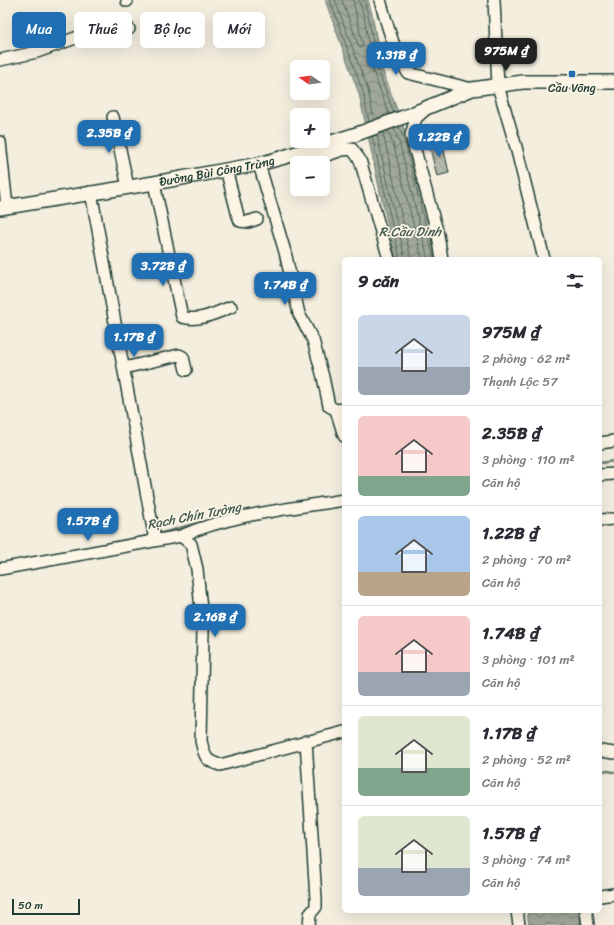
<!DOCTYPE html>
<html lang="vi">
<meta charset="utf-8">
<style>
body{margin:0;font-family:Sriracha,sans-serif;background:#f7f7f7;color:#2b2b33;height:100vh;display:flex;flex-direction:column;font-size:15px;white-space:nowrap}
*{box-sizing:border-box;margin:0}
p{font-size:13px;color:#7c7c81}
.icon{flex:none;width:22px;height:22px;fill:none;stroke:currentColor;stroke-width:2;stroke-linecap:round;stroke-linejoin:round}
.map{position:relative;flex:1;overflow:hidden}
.panel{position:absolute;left:342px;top:257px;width:260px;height:656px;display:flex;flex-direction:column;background:#fff;border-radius:6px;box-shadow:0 4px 16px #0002}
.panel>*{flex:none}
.banner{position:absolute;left:12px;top:12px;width:270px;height:36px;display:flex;gap:8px}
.needle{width:26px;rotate:283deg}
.buttons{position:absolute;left:290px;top:60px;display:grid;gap:8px}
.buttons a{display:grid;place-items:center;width:40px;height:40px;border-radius:6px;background:#fff;box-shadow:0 4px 16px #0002;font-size:20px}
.scale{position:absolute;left:12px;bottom:10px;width:68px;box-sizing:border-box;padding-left:4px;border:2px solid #1f3d34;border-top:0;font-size:11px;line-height:14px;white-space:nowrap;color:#1f3d34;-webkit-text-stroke:3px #fcf5e5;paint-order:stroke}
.price{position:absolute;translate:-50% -34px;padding:0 9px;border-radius:8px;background:#1f6fb2;color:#fff;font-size:13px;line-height:26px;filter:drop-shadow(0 1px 2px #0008)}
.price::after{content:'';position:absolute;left:50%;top:24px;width:12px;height:9px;margin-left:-6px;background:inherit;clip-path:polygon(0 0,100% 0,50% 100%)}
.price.current{background:#222;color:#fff}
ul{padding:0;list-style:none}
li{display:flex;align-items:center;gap:12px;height:100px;padding:0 16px}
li+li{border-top:1px solid #e1e1e2}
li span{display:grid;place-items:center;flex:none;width:112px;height:80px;border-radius:6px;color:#555}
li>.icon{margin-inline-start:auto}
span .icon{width:48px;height:48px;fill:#fffc;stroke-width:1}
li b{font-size:17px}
h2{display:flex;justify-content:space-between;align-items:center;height:48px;padding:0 16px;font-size:17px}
.chip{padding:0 14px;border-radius:6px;background:#fff;box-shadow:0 4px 16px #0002;font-size:14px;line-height:36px}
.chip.current{background:#1f6fb2;color:#fff}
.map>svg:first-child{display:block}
.water{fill:url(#water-waves);stroke:#6c7d72}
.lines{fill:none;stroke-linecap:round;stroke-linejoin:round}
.shore{stroke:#53685d;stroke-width:1}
.stream{stroke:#6c7d72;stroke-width:2.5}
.building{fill:url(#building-back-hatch);stroke:#1f3d34}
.minor-casing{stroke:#1f3d34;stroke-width:14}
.tertiary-casing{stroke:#1f3d34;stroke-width:16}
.minor{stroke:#fcf5e5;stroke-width:11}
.tertiary{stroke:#fcf5e5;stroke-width:13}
.poi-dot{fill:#1f6fb2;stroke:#fcf5e5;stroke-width:1.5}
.labels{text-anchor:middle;stroke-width:3.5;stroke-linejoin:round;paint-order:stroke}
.poi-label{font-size:12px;fill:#1f3d34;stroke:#fcf5e5}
.street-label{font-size:12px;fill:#1f3d34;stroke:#fcf5e5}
.water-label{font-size:13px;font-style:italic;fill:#465d53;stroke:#fcf5e5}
</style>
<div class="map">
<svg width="614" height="925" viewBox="0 0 614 925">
<defs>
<pattern id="water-waves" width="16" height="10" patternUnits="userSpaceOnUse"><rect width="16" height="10" fill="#a0a89b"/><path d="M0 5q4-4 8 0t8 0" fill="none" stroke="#828a7f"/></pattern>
<pattern id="building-back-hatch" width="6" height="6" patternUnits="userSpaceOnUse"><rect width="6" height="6" fill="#b8bcae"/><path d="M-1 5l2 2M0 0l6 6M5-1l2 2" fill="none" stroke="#959a8e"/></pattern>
</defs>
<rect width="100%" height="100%" fill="#f3eede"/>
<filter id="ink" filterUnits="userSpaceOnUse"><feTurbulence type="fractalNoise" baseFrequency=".025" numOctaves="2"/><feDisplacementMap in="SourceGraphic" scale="8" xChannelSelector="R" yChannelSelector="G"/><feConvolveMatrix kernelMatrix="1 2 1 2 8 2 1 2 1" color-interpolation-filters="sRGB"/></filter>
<g filter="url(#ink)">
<path class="water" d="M325 0H368L372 14 382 69 409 142 438 259H396L380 192 359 94Z
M527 911H579L581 925H529Z"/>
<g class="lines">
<path class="shore" d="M330 0 363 92 369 122
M335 0 368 90 374 120
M342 0 359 47 361 48 363 46 353 0
M359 0 364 16 373 71 389 114
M364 0 368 15 378 70 394 113
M399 127 405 143 434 259
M394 128 400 145 428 259
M388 131 394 147 422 259
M383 133 411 259
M377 135 405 259
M372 136 400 259"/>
<path class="stream" d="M600 463 614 461
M157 534C174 531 189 524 206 521
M96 546 152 535
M600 770 614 772"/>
</g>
<path class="building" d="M442 141 449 173 437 176 429 144Z"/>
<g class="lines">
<g class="minor-casing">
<path id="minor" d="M127 0V1
M380 0C388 27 393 49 408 73L472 89
M494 0 498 86 516 147 544 259
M0 60 37 52 78 37 129 29
M426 109 416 118 411 135 438 235 442 259
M113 117 128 187
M0 142 7 207
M298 153 324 156 342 150 352 149 360 160 389 259
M259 164 285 252 299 314 313 340 323 377 329 406 336 410 344 409
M226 169 238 216 240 221 248 222 257 219
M154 183 182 317C199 322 216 313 231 307
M91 192 155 540
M124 368 179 355 183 357 186 370
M336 410 344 436
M600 443 614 441
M600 475 614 474
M600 520 614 519
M181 536 191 544 197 569 203 629 201 741C205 756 204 760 220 765L344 732
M0 569 181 536C232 514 290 509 344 500
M306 741 316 899V907L310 914 309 925
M600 751 614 753
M600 896 614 894
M517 911 519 925
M586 911 588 925"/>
</g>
<g class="tertiary-casing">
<g id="tertiary">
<path id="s1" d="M0 208 154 183 259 164 281 158 357 134 409 115 472 89 523 82H614"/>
</g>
</g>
<use href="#minor" class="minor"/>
<use href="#tertiary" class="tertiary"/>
</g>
</g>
<rect class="poi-dot" x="568" y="70" width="8" height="8" rx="2"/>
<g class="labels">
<g class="poi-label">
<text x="572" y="92">Cầu Võng</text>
</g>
<g class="street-label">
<text dy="4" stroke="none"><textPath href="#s1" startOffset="220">Đường Bùi Công Trừng</textPath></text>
</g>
<g class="water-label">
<text x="410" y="236">R.Cầu Dinh</text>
<text transform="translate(194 515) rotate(-11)" y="5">Rạch Chín Tường</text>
</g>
</g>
</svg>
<div class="buttons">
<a><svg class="needle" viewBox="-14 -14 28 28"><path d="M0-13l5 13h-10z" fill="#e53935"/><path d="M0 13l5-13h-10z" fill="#7c7c81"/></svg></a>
<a>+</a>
<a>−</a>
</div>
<div class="scale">50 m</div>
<b class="price current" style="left:506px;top:72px">975M ₫</b>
<b class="price" style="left:396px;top:76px">1.31B ₫</b>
<b class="price" style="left:109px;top:154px">2.35B ₫</b>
<b class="price" style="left:439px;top:158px">1.22B ₫</b>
<b class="price" style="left:163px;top:287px">3.72B ₫</b>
<b class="price" style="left:285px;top:306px">1.74B ₫</b>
<b class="price" style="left:134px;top:358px">1.17B ₫</b>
<b class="price" style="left:88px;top:542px">1.57B ₫</b>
<b class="price" style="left:215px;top:638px">2.16B ₫</b>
<div class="banner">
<a class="chip current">Mua</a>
<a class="chip">Thuê</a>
<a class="chip">Bộ lọc</a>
<a class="chip">Mới</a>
</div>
<section class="panel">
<h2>9 căn<svg class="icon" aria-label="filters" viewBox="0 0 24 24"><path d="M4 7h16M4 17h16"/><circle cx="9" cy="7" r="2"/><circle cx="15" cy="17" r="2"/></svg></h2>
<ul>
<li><span style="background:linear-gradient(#c9d6e8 65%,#9aa5b1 0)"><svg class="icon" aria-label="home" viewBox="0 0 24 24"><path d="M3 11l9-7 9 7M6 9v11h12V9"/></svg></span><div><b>975M ₫</b><p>2 phòng · 62 m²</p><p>Thạnh Lộc 57</p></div></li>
<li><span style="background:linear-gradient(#f6c9c9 75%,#7fa58c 0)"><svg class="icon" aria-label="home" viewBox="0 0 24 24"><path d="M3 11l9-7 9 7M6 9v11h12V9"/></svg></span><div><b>2.35B ₫</b><p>3 phòng · 110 m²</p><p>Căn hộ</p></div></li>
<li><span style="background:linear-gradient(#a9c7e8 70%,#b9a48a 0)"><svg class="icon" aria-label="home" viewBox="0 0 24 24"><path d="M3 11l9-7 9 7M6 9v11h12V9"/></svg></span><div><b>1.22B ₫</b><p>2 phòng · 70 m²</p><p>Căn hộ</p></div></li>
<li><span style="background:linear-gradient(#f6c9c9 70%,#9aa5b1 0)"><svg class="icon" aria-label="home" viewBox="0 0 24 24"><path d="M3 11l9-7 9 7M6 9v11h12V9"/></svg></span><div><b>1.74B ₫</b><p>3 phòng · 101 m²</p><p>Căn hộ</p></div></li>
<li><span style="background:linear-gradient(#dfe7d0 65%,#7fa58c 0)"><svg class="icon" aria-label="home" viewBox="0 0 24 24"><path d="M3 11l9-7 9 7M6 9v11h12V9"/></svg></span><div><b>1.17B ₫</b><p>2 phòng · 52 m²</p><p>Căn hộ</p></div></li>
<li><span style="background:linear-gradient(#dfe7d0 65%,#9aa5b1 0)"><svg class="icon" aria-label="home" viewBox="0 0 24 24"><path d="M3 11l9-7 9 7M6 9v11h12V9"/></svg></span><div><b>1.57B ₫</b><p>3 phòng · 74 m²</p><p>Căn hộ</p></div></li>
</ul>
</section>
</div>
